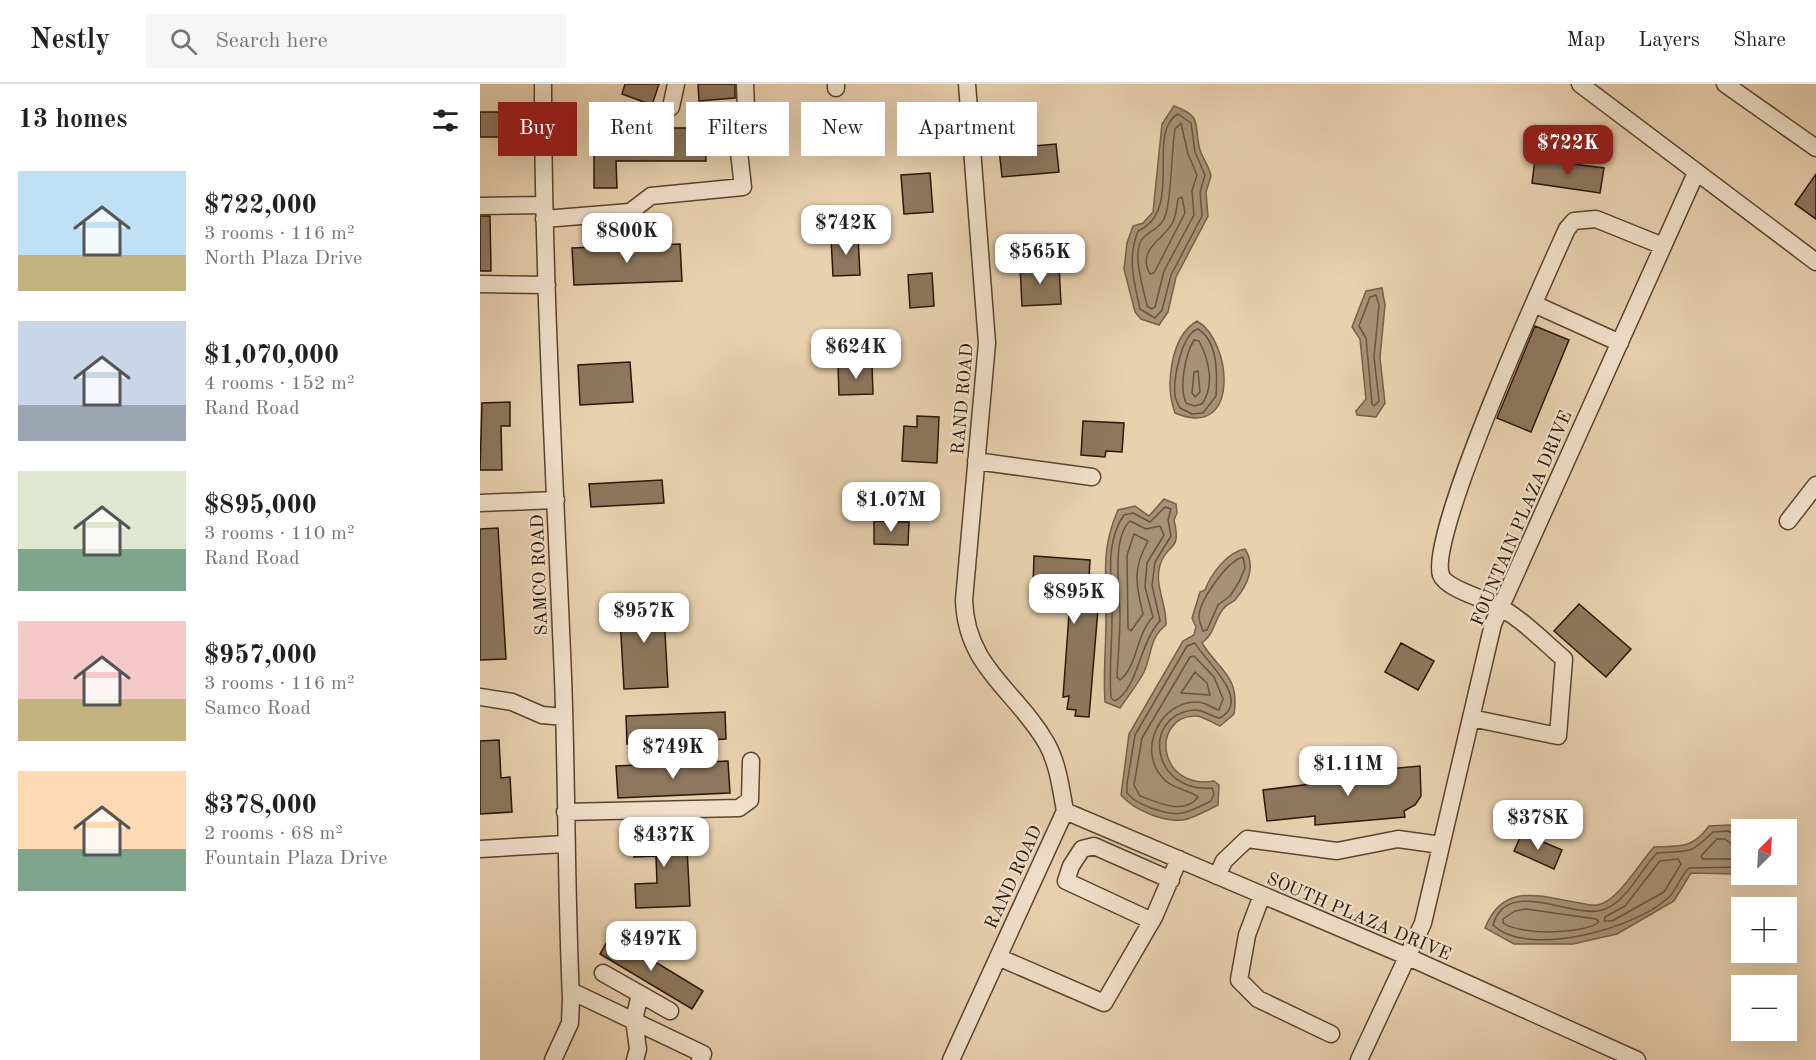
<!DOCTYPE html>
<meta charset="utf-8">
<style>
body{margin:0;font-family:"Old Standard TT",serif;background:#f6f6f6;color:#202124;height:100vh;display:flex;flex-direction:column;font-size:22px;white-space:nowrap}
*{box-sizing:border-box;margin:0}
p{font-size:20px;color:#757577}
.icon{flex:none;width:33px;height:33px;fill:none;stroke:currentColor;stroke-width:2;stroke-linecap:round;stroke-linejoin:round}
.map{position:relative;flex:1;overflow:hidden}
.details{display:flex;flex-direction:column;background:#fff;width:480px}
.details>*{flex:none}
.top-card{position:absolute;left:18px;top:18px;width:570px;height:54px;display:flex;gap:12px}
.needle{width:39px;rotate:24deg}
.controls{position:absolute;left:1251px;top:735px;display:grid;gap:12px}
.controls a{display:grid;place-items:center;width:66px;height:66px;border-radius:0px;background:#fff;box-shadow:0 6px 24px #0002;font-size:30px}
.price{position:absolute;translate:-50% -51px;padding:0 14px;border-radius:12px;background:#fff;color:#222;font-size:20px;line-height:39px;filter:drop-shadow(0 2px 3px #0008)}
.price::after{content:'';position:absolute;left:50%;top:36px;width:18px;height:14px;margin-left:-9px;background:inherit;clip-path:polygon(0 0,100% 0,50% 100%)}
.price.current{background:#8f2418;color:#fff}
ul{padding:0;list-style:none}
li{display:flex;align-items:center;gap:18px;height:150px;padding:0 18px}
li span{display:grid;place-items:center;flex:none;width:168px;height:120px;border-radius:0px;color:#555}
li>.icon{margin-inline-start:auto}
span .icon{width:72px;height:72px;fill:#fffc;stroke-width:1}
li b{font-size:26px}
h2{display:flex;justify-content:space-between;align-items:center;height:72px;padding:0 18px;font-size:26px}
.pill{padding:0 21px;border-radius:0px;background:#fff;box-shadow:0 6px 24px #0002;font-size:21px;line-height:54px}
.pill.current{background:#8f2418;color:#fff}
header{display:flex;align-items:center;gap:36px;box-sizing:border-box;height:84px;padding:0 30px;background:#fff;border-bottom:2px solid #e0e0e0}
header strong{font-size:28px}
nav{display:flex;gap:33px;margin-inline-start:auto;font-size:21px}
.search{width:420px;height:54px;background:#f6f6f6;display:flex;align-items:center;gap:15px;box-sizing:border-box;padding:0 21px;border-radius:0px;color:#757577;font-size:22px}
main{display:flex;flex:1;min-height:0}
.map>svg:first-child{display:block}
.water{fill:#a89176;stroke:#765f49;stroke-width:1.5}
.lines{fill:none;stroke-linecap:round;stroke-linejoin:round}
.shore{stroke:#6a533e;stroke-width:1.5}
.building{fill:#8e775e;stroke:#2b1506;stroke-width:1.5}
.minor-casing{stroke:#5a4430;stroke-width:19}
.minor{stroke:#f1e1cb;stroke-width:16}
.labels{text-anchor:middle;stroke-width:4.5;stroke-linejoin:round;paint-order:stroke}
.street-label{font-size:18px;fill:#2b1506;stroke:#f1e1cb}
</style>
<header>
<strong>Nestly</strong>
<div class="search"><svg class="icon" aria-label="search" viewBox="0 0 24 24"><circle cx="10" cy="10" r="6"/><path d="M15 15l6 6"/></svg>Search here</div>
<nav><a>Map</a><a>Layers</a><a>Share</a></nav>
</header>
<main>
<section class="details">
<h2>13 homes<svg class="icon" aria-label="filters" viewBox="0 0 24 24"><path d="M4 7h16M4 17h16"/><circle cx="9" cy="7" r="2"/><circle cx="15" cy="17" r="2"/></svg></h2>
<ul>
<li><span style="background:linear-gradient(#bfe0f5 70%,#c2b280 0)"><svg class="icon" aria-label="home" viewBox="0 0 24 24"><path d="M3 11l9-7 9 7M6 9v11h12V9"/></svg></span><div><b>$722,000</b><p>3 rooms · 116 m²</p><p>North Plaza Drive</p></div></li>
<li><span style="background:linear-gradient(#c9d6e8 70%,#9aa5b1 0)"><svg class="icon" aria-label="home" viewBox="0 0 24 24"><path d="M3 11l9-7 9 7M6 9v11h12V9"/></svg></span><div><b>$1,070,000</b><p>4 rooms · 152 m²</p><p>Rand Road</p></div></li>
<li><span style="background:linear-gradient(#dfe7d0 65%,#7fa58c 0)"><svg class="icon" aria-label="home" viewBox="0 0 24 24"><path d="M3 11l9-7 9 7M6 9v11h12V9"/></svg></span><div><b>$895,000</b><p>3 rooms · 110 m²</p><p>Rand Road</p></div></li>
<li><span style="background:linear-gradient(#f6c9c9 65%,#c2b280 0)"><svg class="icon" aria-label="home" viewBox="0 0 24 24"><path d="M3 11l9-7 9 7M6 9v11h12V9"/></svg></span><div><b>$957,000</b><p>3 rooms · 116 m²</p><p>Samco Road</p></div></li>
<li><span style="background:linear-gradient(#ffd9b3 65%,#7fa58c 0)"><svg class="icon" aria-label="home" viewBox="0 0 24 24"><path d="M3 11l9-7 9 7M6 9v11h12V9"/></svg></span><div><b>$378,000</b><p>2 rooms · 68 m²</p><p>Fountain Plaza Drive</p></div></li>
</ul>
</section>
<div class="map">
<svg width="1336" height="976" viewBox="0 0 1336 976">
<rect width="100%" height="100%" fill="#e9d1af"/>
<filter id="stains"><feTurbulence type="fractalNoise" baseFrequency=".00333" numOctaves="4"/><feColorMatrix values="0 0 0 0 .2 0 0 0 0 .09 0 0 0 0 .02 0 0 0 .5 -.17"/></filter>
<radialGradient id="worn" r=".72"><stop offset=".6" stop-color="#630" stop-opacity="0"/><stop offset="1" stop-color="#630" stop-opacity=".3"/></radialGradient>
<path class="water" d="M694 22C724 33 713 40 720 66 723 75 729 82 731 92L726 108 728 132 696 193 688 228 679 241 661 235 655 228 644 185 647 159 653 142 663 139 673 128 682 40Z
M902 204 905 221 900 274 905 319 896 333 877 331 876 327 886 315 880 255 872 243 886 207Z
M717 237C752 257 761 357 695 329 685 302 690 253 717 237Z
M684 415 696 420 697 429 694 436C702 469 687 458 680 481 674 502 687 520 686 541 669 554 672 571 664 588 658 600 648 612 640 624L625 618C623 590 626 563 626 535 627 491 620 467 638 426L655 422 669 432Z
M765 465C776 482 768 501 755 516 752 519 747 520 744 524 734 535 736 548 722 559 739 587 760 591 754 630L740 642C732 639 722 631 715 632 670 633 678 707 734 697L739 701 738 721C710 735 702 742 672 731 658 725 651 722 641 711L649 650 703 557 714 551 716 543 712 534 720 508 725 506C731 490 747 468 765 465Z
M1250 741 1261 752V786L1258 790 1211 789 1194 817 1137 850 1093 860H1034L1005 844C1022 800 1056 811 1094 818 1101 819 1111 822 1117 821 1137 819 1160 778 1174 763 1201 762 1212 765 1229 742Z"/>
<g class="lines">
<path class="shore" d="M698 30 711 39 715 68 725 91 720 108 722 132 691 191 682 226 675 234 660 225C654 197 647 175 658 147 705 126 665 48 698 30Z
M701 39 708 70 717 91 712 107 714 131 684 187 675 223 672 225 667 222C664 206 650 166 664 153 672 146 683 142 686 130 692 106 691 71 695 45Z
M702 113 705 129 674 189 670 190C656 165 684 156 693 138 696 131 697 122 698 115Z
M896 211 899 221 894 273 899 317 894 322 892 320 886 254 879 242 890 213Z
M718 245C739 258 737 292 736 312L723 329 712 330 700 324C698 320 695 315 695 311 693 295 702 249 718 245Z
M714 256 719 257C729 276 735 301 722 320L714 322 706 319C699 303 705 271 714 256Z
M718 287 720 308 715 313 712 309 714 288Z
M685 423 691 425 688 436 691 452 675 478 672 501 680 537C660 557 658 605 635 617L631 614C629 587 632 561 632 535 633 500 623 461 644 431L653 429 670 438Z
M650 437 666 445 680 442 684 451 667 479 665 503 673 533C655 552 658 582 640 596L637 593C638 573 640 552 640 532 640 508 631 454 650 437Z
M654 450 668 457C652 486 656 500 663 530L651 547 648 544 647 471Z
M763 473 765 484 759 498 750 512 738 521 727 546 723 547C722 544 719 537 719 533 719 517 747 477 763 473Z
M715 559C724 576 773 616 740 634 731 633 723 625 714 626 661 631 671 709 732 704L734 710 731 717C705 730 699 734 671 724 661 720 655 718 647 709V700L655 651 707 562Z
M714 572 734 593 743 615 739 626C732 624 725 618 717 618 681 617 657 665 682 693 691 705 708 705 718 713 704 732 677 718 660 712L654 701 662 654 710 573Z
M715 588 727 599 730 611 701 609Z
M1262 755 1248 747 1233 748C1208 772 1211 766 1177 769 1159 787 1145 823 1118 827 1089 832 1026 794 1013 841 1048 875 1156 844 1188 814 1197 806 1200 792 1209 784L1262 783
M1262 763 1254 762 1245 755H1237L1221 772 1223 775H1262
M1198 775 1201 780 1184 808 1132 837H1124L1125 833 1145 822 1180 777Z
M1046 825 1116 835 1119 838C1102 851 1040 851 1023 839V835L1035 827Z"/>
</g>
<path class="building" d="M145 0H179L172 21 142 10Z
M218 0H255V14L219 17Z
M0 28H25L24 53H0Z
M138 44H225L226 77H136L137 104H114V54L138 53Z
M576 60 579 88 522 93 519 65Z
M1055 75 1124 84 1120 109 1052 99Z
M450 89 453 128 424 130 421 91Z
M1336 90V135L1315 120Z
M0 132H10L11 187H0Z
M378 153 380 191 353 192 351 154Z
M200 160 202 197 94 201 92 164Z
M579 181 581 220 542 222 540 182Z
M452 189 454 222 430 224 428 191Z
M1055 242 1089 256 1051 348 1017 334Z
M150 278 153 318 100 321 98 281Z
M392 280 393 310 359 311 358 282Z
M30 318V342H21L22 386H0L2 319Z
M437 332 459 333 457 379 422 377 424 342 437 343Z
M603 337 644 339 642 368 626 367 625 373 601 371Z
M182 396 184 419 111 423 109 400Z
M394 437 429 438 428 461 394 460Z
M18 444 26 575 0 576V445Z
M554 472 610 476 608 512 619 513 609 633 595 632 596 626 587 625 589 612 583 613 591 503 553 501Z
M183 514 188 603 144 605 139 516Z
M1099 520 1151 565 1126 593 1074 547Z
M921 559 954 577 938 606 905 588Z
M245 628 246 655 147 660 146 632Z
M19 656 21 694 30 693 32 728 0 730V657Z
M248 677 250 709 138 714 136 682Z
M940 682 941 712 935 721 924 727 925 733 835 741V732L787 737 783 706 831 700V692Z
M206 745 210 822 156 824 155 800 177 799 176 772 154 773 153 747Z
M1042 749 1082 766 1074 785 1034 767Z
M131 851 223 907 212 925 120 870Z"/>
<g class="lines">
<g class="minor-casing">
<path id="minor" d="M63 0C63 198 75 395 83 593 87 700 86 807 91 915L90 939 73 976
M265 0 266 24
M356 0V4
M1100 0 1336 178
M1245 0 1336 64
M191 23 196 0
M0 122 63 121
M64 135 150 128 171 112 263 103 257 51
M0 200 67 201
M1054 220 1140 259
M496 377 612 393
M0 419 76 416
M1308 437 1336 401
M0 613 32 618 62 631 84 633
M991 634 1078 652 1084 575C1062 556 1038 531 1012 519 1000 514 965 503 961 491 947 452 1064 196 1087 145L1094 137 1116 135 1183 162
M585 727 926 872 1157 976
M85 728 259 724 270 716 271 677
M0 765 85 760
M737 792 744 777 767 755 857 767 918 755 961 761
M782 811 767 851 759 896 778 915 851 950
M672 837 586 797 591 782 602 765 614 762 691 796
M518 873 624 919 674 833 699 775
M123 889 190 927
M91 907 223 970 220 976
M155 976 158 965 154 936 160 910
M471 976 585 727C581 705 578 680 567 660 537 607 486 584 484 516L507 259 487 0
M879 976 943 839 1013 540 1216 89"/>
</g>
<use href="#minor" class="minor"/>
</g>
<g class="labels">
<g class="street-label">
<text transform="translate(482 315) rotate(-85)" y="6">RAND ROAD</text>
<text transform="translate(1041 434) rotate(-67)" y="6">FOUNTAIN PLAZA DRIVE</text>
<text transform="translate(59 491) rotate(-92)" y="6">SAMCO ROAD</text>
<text transform="translate(533 793) rotate(-65)" y="6">RAND ROAD</text>
<text transform="translate(879 832) rotate(23)" y="6">SOUTH PLAZA DRIVE</text>
</g>
</g>
<rect width="100%" height="100%" filter="url(#stains)"/>
<rect width="100%" height="100%" fill="url(#worn)"/>
</svg>
<div class="controls">
<a><svg class="needle" viewBox="-14 -14 28 28"><path d="M0-13l5 13h-10z" fill="#e53935"/><path d="M0 13l5-13h-10z" fill="#757577"/></svg></a>
<a>+</a>
<a>−</a>
</div>
<b class="price current" style="left:1088px;top:92px">$722K</b>
<b class="price" style="left:366px;top:172px">$742K</b>
<b class="price" style="left:147px;top:180px">$800K</b>
<b class="price" style="left:560px;top:201px">$565K</b>
<b class="price" style="left:376px;top:296px">$624K</b>
<b class="price" style="left:411px;top:449px">$1.07M</b>
<b class="price" style="left:594px;top:541px">$895K</b>
<b class="price" style="left:164px;top:560px">$957K</b>
<b class="price" style="left:193px;top:696px">$749K</b>
<b class="price" style="left:868px;top:713px">$1.11M</b>
<b class="price" style="left:1058px;top:767px">$378K</b>
<b class="price" style="left:184px;top:784px">$437K</b>
<b class="price" style="left:171px;top:888px">$497K</b>
<div class="top-card">
<a class="pill current">Buy</a>
<a class="pill">Rent</a>
<a class="pill">Filters</a>
<a class="pill">New</a>
<a class="pill">Apartment</a>
</div>
</div>
</main>
